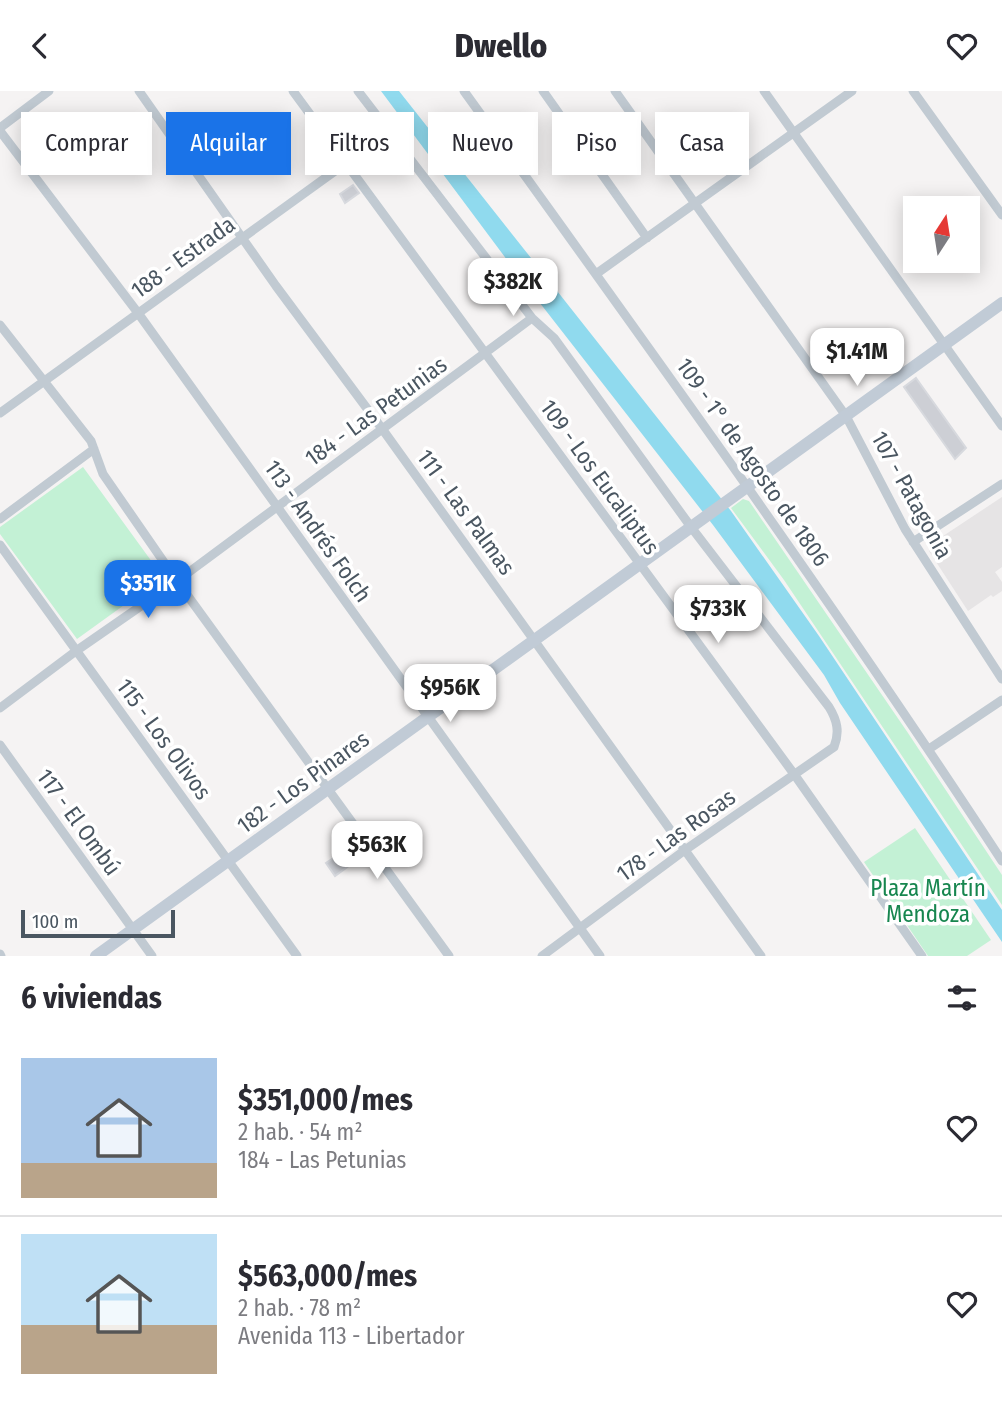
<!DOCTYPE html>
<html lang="es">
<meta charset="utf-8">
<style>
body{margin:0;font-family:"Fira Sans Condensed",sans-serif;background:#f7f7f7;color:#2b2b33;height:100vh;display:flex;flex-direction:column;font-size:26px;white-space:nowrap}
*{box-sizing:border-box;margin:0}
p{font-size:23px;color:#7c7c81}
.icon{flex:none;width:38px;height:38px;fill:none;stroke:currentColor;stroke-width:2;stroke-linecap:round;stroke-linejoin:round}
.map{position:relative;height:865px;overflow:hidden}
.details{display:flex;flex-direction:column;background:#fff;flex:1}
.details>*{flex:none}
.guide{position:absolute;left:21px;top:21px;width:961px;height:63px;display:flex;gap:14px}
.needle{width:46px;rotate:12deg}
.controls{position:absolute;left:903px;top:105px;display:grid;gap:14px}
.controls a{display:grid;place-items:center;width:77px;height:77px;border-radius:0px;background:#fff;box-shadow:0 4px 18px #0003;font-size:35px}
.scale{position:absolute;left:21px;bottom:18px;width:154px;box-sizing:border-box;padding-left:7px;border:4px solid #4a5661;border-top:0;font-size:19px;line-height:24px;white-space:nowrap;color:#4a5661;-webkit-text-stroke:5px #fff;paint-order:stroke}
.price{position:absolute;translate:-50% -60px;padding:0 16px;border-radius:14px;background:#fff;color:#222;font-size:23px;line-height:46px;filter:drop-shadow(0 2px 4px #0008)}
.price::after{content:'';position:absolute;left:50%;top:42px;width:21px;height:16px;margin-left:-10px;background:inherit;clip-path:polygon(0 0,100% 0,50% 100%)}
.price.current{background:#1a73e8;color:#fff}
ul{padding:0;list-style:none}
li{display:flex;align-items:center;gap:21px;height:175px;padding:0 21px}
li+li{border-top:2px solid #e1e1e2}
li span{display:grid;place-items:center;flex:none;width:196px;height:140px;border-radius:0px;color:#555}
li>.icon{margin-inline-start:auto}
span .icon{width:84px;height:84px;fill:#fffc;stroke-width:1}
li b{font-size:30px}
h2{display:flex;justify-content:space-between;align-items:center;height:84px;padding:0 21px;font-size:30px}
.chip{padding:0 24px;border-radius:0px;background:#fff;box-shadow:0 4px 18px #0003;font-size:24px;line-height:63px}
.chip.current{background:#1a73e8;color:#fff}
header{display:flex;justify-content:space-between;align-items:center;height:91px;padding:0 21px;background:#fff;font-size:32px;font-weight:800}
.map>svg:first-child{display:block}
.education{fill:#e6e4e5}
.green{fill:#c3f1d5}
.water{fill:#90daee}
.building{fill:#cdcfd5;stroke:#d7d9de;stroke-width:2}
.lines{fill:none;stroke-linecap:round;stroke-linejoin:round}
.street{stroke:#c1cad2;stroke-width:9}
.secondary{stroke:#c1cbd6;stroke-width:12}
.labels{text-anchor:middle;stroke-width:7;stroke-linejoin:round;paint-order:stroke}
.street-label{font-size:23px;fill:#4a5661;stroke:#fff}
.park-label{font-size:23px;fill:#17864f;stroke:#fff}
</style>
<header><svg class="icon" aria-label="back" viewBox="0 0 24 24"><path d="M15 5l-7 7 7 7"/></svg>Dwello<svg class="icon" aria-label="heart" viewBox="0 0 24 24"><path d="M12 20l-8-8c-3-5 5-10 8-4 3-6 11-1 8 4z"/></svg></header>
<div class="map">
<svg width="1002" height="865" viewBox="0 0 1002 865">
<rect width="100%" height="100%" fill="#f5f3f3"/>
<path class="education" d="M1002 406V476L995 481 1002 491V500L993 506 991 504 968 520 929 460 931 453Z"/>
<path class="green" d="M83 376 163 486 77 548 0 443V436Z
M743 408 749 410 908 642 1002 784V814L784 489 731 417Z
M915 737 991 849 967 865H928L864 771Z"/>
<path class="water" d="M381 0H399L731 420 819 545 1002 819V851L840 612 824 584 713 434 522 189Z"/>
<path class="building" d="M353 94 359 102 345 112 340 103Z
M916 287 966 357 955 368 904 296Z
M345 759 354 771 335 785 326 772Z"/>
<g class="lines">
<path class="street" d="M139 0 276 195 383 339 761 865
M293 0 794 683 922 865
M358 0 532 227 554 247 691 436 829 616C837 629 840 641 834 656L685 759 542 865
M464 0C647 254 831 508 1002 770
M543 0 647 147
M615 0 846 325 905 438 1002 588
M764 0 1002 335
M913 0 1002 124
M0 37 49 0
M0 40 138 222 600 865
M596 183 852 0
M0 234 91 350 103 383 177 490 449 865
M0 322 389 41
M0 428 94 358
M913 451 1002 393
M0 454 297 865
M0 617 76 560 177 490 532 227
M0 654 152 865
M929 658 1002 609
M0 863 1 865"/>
<path class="secondary" d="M96 865 1002 212"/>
</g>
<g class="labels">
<g class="street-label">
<text transform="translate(183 166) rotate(-36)" y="8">188 - Estrada</text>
<text transform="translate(376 320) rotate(-36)" y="8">184 - Las Petunias</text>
<text transform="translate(753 371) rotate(55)" y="8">109 - 1° de Agosto de 1806</text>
<text transform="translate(600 386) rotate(54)" y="8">109 - Los Eucaliptus</text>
<text transform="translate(912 404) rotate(61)" y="8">107 - Patagonia</text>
<text transform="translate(466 421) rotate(54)" y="8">111 - Las Palmas</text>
<text transform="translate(318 440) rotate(55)" y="8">113 - Andrés Folch</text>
<text transform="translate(164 648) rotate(54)" y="8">115 - Los Olivos</text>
<text transform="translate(303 691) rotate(-36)" y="8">182 - Los Pinares</text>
<text transform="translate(79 731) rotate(54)" y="8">117 - El Ombú</text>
<text transform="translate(676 744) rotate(-36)" y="8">178 - Las Rosas</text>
</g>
<g class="park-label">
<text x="928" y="805">Plaza Martín<tspan x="928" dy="26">Mendoza</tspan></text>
</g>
</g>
</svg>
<div class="controls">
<a><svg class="needle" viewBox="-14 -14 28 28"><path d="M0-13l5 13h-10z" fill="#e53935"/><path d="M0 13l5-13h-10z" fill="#7c7c81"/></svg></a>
</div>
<div class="scale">100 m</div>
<b class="price" style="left:513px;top:227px">$382K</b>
<b class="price" style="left:857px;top:297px">$1.41M</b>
<b class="price current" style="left:148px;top:529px">$351K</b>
<b class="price" style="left:718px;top:554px">$733K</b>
<b class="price" style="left:450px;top:633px">$956K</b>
<b class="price" style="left:377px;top:790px">$563K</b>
<div class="guide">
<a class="chip">Comprar</a>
<a class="chip current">Alquilar</a>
<a class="chip">Filtros</a>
<a class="chip">Nuevo</a>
<a class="chip">Piso</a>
<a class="chip">Casa</a>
</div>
</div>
<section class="details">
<h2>6 viviendas<svg class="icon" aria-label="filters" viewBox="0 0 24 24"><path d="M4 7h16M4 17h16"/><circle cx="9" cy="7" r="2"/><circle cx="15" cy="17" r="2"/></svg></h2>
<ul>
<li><span style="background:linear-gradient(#a9c7e8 75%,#b9a48a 0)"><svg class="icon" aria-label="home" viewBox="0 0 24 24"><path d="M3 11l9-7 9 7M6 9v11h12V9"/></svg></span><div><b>$351,000/mes</b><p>2 hab. · 54 m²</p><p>184 - Las Petunias</p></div><svg class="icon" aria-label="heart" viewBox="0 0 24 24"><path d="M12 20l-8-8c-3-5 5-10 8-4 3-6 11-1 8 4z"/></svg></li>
<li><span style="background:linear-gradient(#bfe0f5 65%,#b9a48a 0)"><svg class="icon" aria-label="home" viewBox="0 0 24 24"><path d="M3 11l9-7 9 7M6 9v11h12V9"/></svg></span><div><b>$563,000/mes</b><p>2 hab. · 78 m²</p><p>Avenida 113 - Libertador</p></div><svg class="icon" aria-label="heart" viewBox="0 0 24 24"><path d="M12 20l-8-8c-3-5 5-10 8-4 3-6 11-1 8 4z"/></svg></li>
</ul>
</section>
